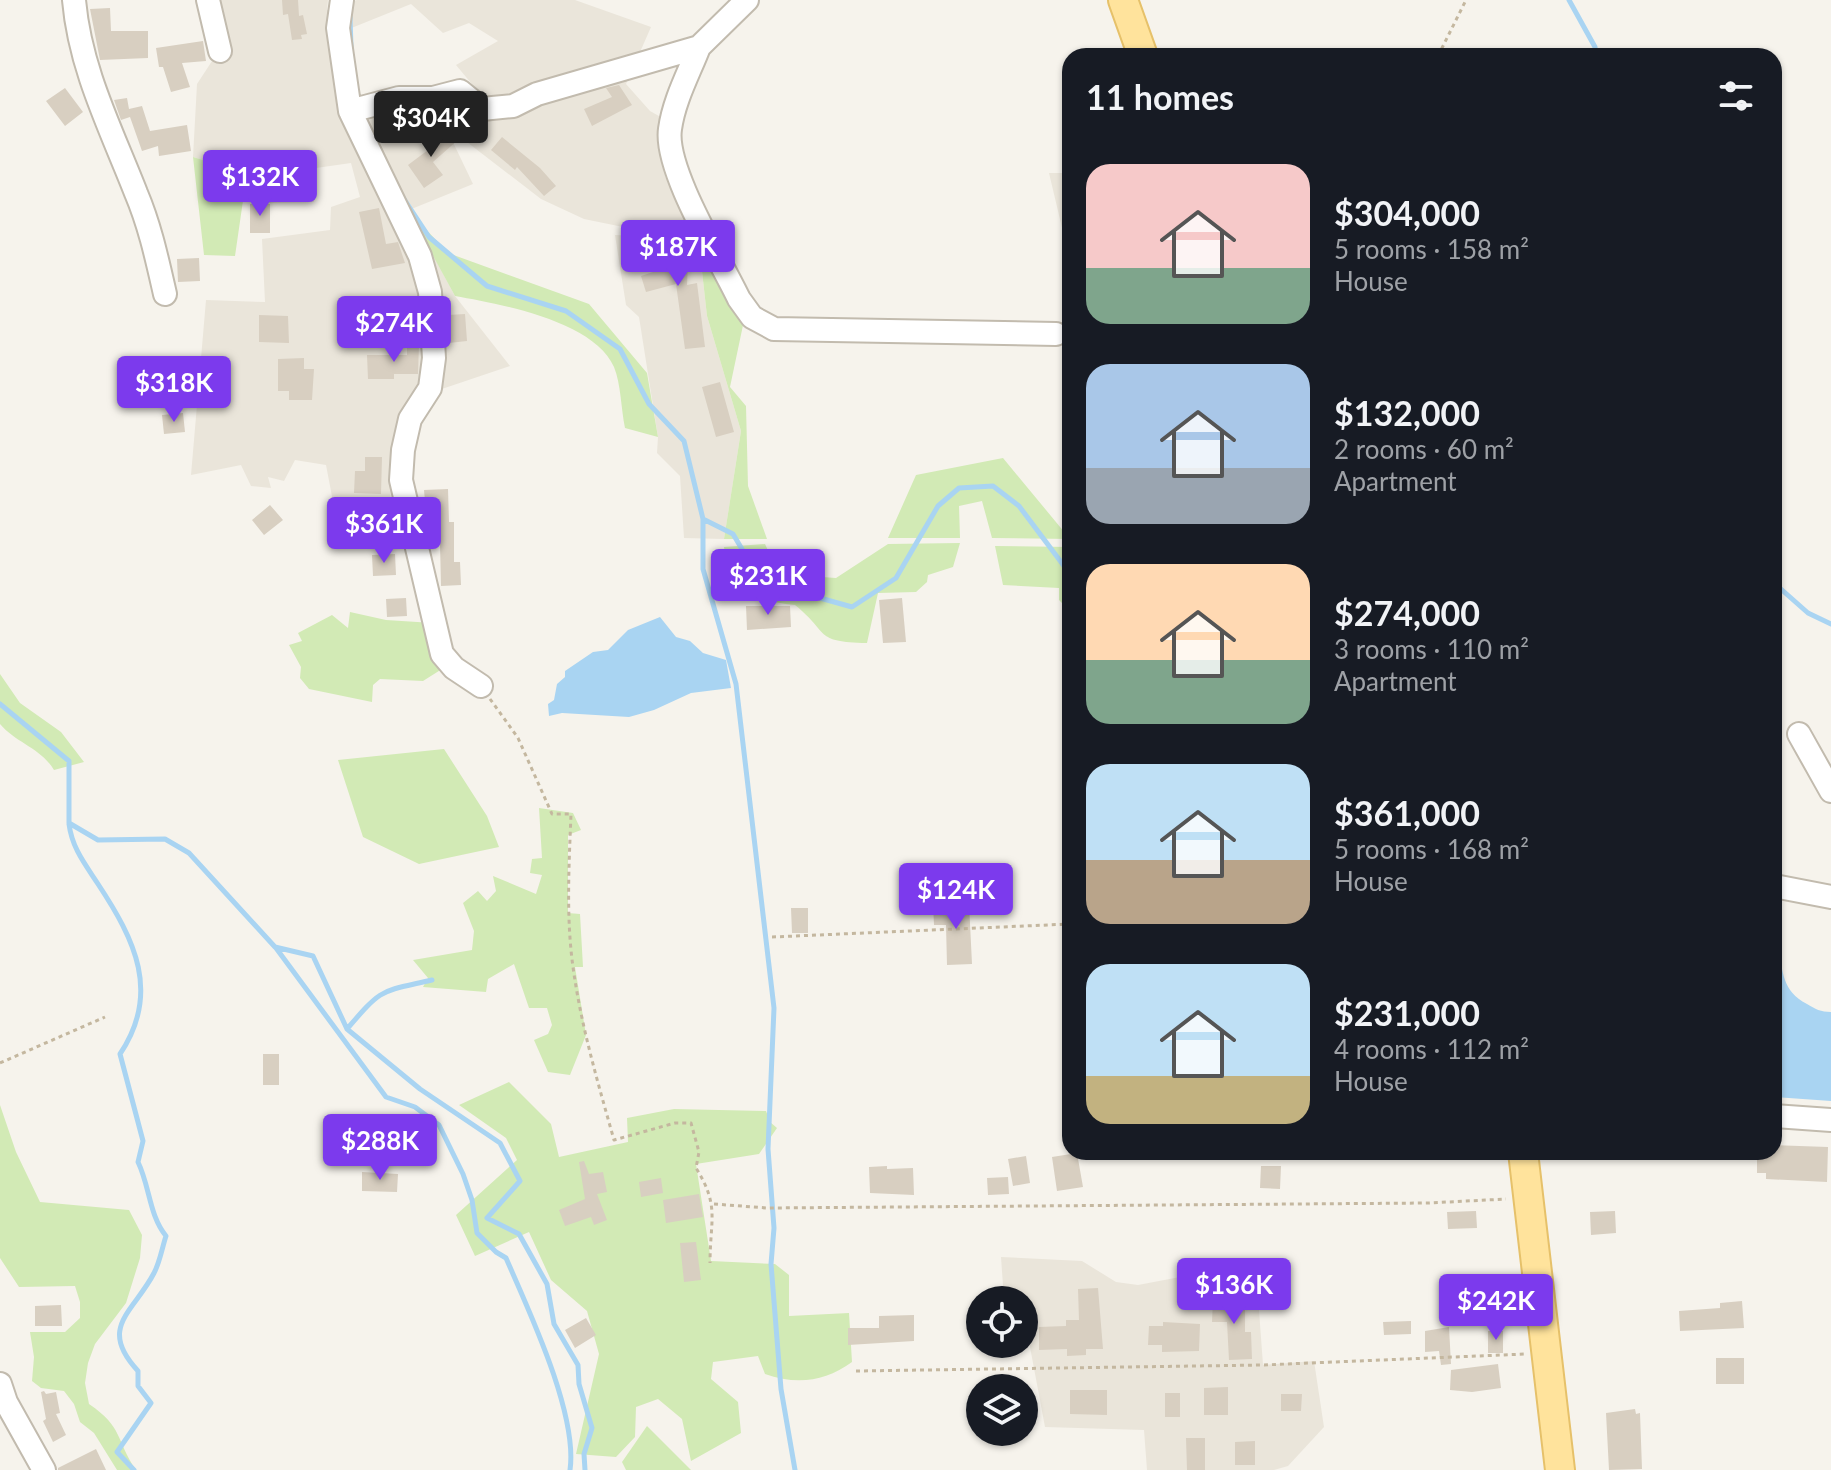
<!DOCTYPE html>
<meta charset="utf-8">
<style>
body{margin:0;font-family:Lato,sans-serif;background:#20242c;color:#f1f3f6;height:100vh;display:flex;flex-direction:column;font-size:30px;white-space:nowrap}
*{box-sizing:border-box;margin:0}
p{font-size:26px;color:#9ea1a6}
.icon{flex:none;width:44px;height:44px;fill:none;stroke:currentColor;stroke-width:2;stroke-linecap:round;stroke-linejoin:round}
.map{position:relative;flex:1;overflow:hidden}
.details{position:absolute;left:1062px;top:48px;width:720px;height:1112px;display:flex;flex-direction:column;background:#171b24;border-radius:24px;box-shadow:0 2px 6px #0004}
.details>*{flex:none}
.controls{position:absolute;left:966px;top:1286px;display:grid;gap:16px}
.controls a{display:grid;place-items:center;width:72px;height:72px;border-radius:50%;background:#171b24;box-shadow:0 2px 6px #0004;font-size:40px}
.price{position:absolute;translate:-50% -68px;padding:0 18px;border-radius:8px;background:#7c3aed;color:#fff;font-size:26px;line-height:52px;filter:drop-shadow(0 2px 4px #0008)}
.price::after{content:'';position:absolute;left:50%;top:48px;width:24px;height:18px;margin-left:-12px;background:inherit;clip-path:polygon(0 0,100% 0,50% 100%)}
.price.selected{background:#222;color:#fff}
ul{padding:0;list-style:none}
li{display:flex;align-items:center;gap:24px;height:200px;padding:0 24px}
li span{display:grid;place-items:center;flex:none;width:224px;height:160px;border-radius:24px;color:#555}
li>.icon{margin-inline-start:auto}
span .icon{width:96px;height:96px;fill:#fffc;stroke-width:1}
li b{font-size:34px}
h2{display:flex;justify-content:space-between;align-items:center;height:96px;padding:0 24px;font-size:34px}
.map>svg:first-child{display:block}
.residential{fill:#eae5da}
.green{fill:#d2eab5}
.water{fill:#a9d4f2}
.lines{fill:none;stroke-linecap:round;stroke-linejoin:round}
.stream{stroke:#a9d4f2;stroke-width:5}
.building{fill:#d8cfc1}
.minor-casing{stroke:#c2bbae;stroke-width:26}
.major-casing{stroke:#e6c16a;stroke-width:32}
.path{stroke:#c4b79f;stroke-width:3;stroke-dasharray:4 4;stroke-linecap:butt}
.minor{stroke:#fff;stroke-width:22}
.major{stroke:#ffe39c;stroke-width:28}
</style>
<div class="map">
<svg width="1831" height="1470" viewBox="0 0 1831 1470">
<rect width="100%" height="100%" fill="#f6f3ec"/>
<path class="residential" d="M204 0H328L327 10 357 0H575L651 27 626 84 650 111 666 120 665 176 700 253 707 316 741 431 724 539 684 538 680 476 657 453 658 437 639 317 626 305 615 235 672 237 584 219 541 199 463 139 481 95 456 65 498 41 469 23 443 33 411 4 344 31 360 105 435 93 457 127 450 136 473 184 409 210 455 296 510 366 430 393 392 440 390 519 405 539 340 538 326 465 295 460 284 481 268 477 271 488 251 486 241 465 191 475 206 300 265 302 262 239 330 230 331 207 360 197 351 163 316 168 314 202 269 203 263 174 246 173 193 157 197 84 214 58Z
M1049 173H1070V235L1063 232Z
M1001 1257 1082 1261 1116 1282 1138 1285 1180 1277 1257 1283 1263 1365 1314 1361 1324 1427 1288 1466 1274 1470H1147L1144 1430 1045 1427 1024 1315V1300H1004Z"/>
<path class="green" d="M193 157 247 173 235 256 204 255Z
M408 210 448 253 589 304 647 373 658 437 625 428C621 409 621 384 614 367 594 321 500 304 455 296Z
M705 237 750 292 730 387 746 406 748 486 767 539H724L741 431 707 316 700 253 690 241 682 238Z
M1003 458 1070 539 992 538 982 501 959 506 960 538H888L916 475Z
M960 543 953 567 928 575 927 582 916 592 878 593 867 643C813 642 830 633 795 605 755 601 730 590 724 547L765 544 779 574 836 578 888 544Z
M995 546 1070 547V611L1059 600V588L1003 585Z
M350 612 386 620 433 623 442 669 423 681 380 679 373 685 372 702 309 689 300 678 301 667 289 645 302 641 298 633 332 615 348 628Z
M0 674 20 703 61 732 84 762 54 770C41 748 16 743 0 724Z
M444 749 487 816 499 847 419 864 363 837 338 760Z
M539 808 573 813 581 830 568 835V913L580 914 583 967H575L586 1035 570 1075 548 1072 534 1040 548 1034 552 1025 547 1008H529L514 964 488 979 486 992 423 987 428 978 413 960 472 950 474 931 463 903 478 891 487 901 496 891 493 876 536 894 542 875 530 873 532 859 542 858Z
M509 1082 551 1124 559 1157 628 1142 627 1118 674 1109 766 1111 770 1122 777 1128 759 1154 696 1164 711 1261 775 1264 789 1275V1316L849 1313 852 1362C825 1382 796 1385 765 1374L758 1356 713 1362 711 1379 738 1402 741 1433 691 1461 682 1419 658 1399 636 1407 635 1437 616 1457 576 1454 599 1354 587 1311 551 1280 529 1232 475 1256 456 1215 517 1160 506 1138 459 1105Z
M0 1105 16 1152 40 1202 129 1210 142 1235 140 1258 126 1303 95 1344 88 1363 85 1383 89 1404C124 1428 115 1439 136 1470H117L94 1433 80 1422 74 1404 64 1391 41 1388 32 1381 34 1357 30 1332H65L80 1318V1302L75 1286 19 1287 0 1258Z
M647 1426 691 1470H626L622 1462Z"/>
<path class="water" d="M660 617 676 637 690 641 703 653 726 660 731 688 691 693 654 710 629 717 562 713 549 716 548 704 554 700 557 684 565 677V671L593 652 608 650 628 630Z
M1774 938C1785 963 1777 989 1807 1004 1815 1009 1821 1012 1831 1012V1101L1774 1097Z"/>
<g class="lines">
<path class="stream" d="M1569 0 1595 47 1596 56
M350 17 351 47
M404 199 429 237 487 286 566 311 620 349 649 404 684 441 703 519 733 534 752 566 788 589 852 607 896 578 938 506 959 488 993 486 1019 506 1070 574
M703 519V569L736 684 774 1008 768 1149 774 1228 771 1264 781 1389 795 1470
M1774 583 1808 613 1831 624
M0 704 69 761V823L98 840 165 839 189 853 275 947 313 956 347 1029 420 1089 500 1143 520 1181 487 1218 519 1234 547 1284 554 1324 578 1365 579 1384 592 1428 584 1454 585 1470
M69 824C72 848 85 864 98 884 135 940 161 993 120 1054L143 1141 138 1162C150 1187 149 1215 166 1236 162 1248 160 1262 154 1273 134 1312 97 1327 138 1371V1386L151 1403 117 1452 134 1470
M276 948 386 1097 415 1107 439 1125 463 1174 472 1200 477 1233 496 1252 506 1258C529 1311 578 1414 570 1470
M347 1029C383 987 380 992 432 980"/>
</g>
<path class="building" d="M282 0H298L299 16 303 15 307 34 301 35 302 39 292 40 288 14 283 15Z
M110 8 111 31H148V58L100 60 90 9Z
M203 41 206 61 182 63 190 87 171 92 163 67H159L156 48Z
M619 85 632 105 592 126 584 109 612 97 606 88Z
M65 88 83 112 65 126 46 101Z
M127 98 129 109 142 106 150 131 187 125 191 151 159 156 158 146 142 151 130 117 121 120 114 100Z
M458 107 479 139 475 142 448 113Z
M429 132 439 143 453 132 459 139 433 162 443 175 424 188 408 165 428 150 419 140Z
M502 137 540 168 556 186 544 196 517 167 515 170 491 150Z
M250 204H270V233H250Z
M379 208 386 244 398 242 405 263 372 269 359 212Z
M657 239 689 241 687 285 697 283 705 347 685 349 676 284 646 292 641 276 656 271Z
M199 258 200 281 178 282 177 259Z
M465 314 467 341 449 343 448 315Z
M259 315 288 316 289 343 259 342Z
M407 345H419L418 374H394V379H368L367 355H407Z
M304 358V369H314L312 400H289V391H278V359Z
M720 382 734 432 716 437 702 387Z
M183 413 185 432 164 434 162 415Z
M365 457H382L381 494 354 493 355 471H365Z
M448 489 449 522H454V562H460L461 585 441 586 440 543H433V511L426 512 424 490Z
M270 505 283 520 264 535 252 520Z
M395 554 396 575 373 576 372 555Z
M406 598 407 616 387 617 386 599Z
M902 598 906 642 883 643 879 600Z
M746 606H790L791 627 747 630Z
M969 903 972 964 947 965 946 925H934L933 904Z
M791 908H808V933H792Z
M263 1054H279V1085H263Z
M1774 1145 1828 1147 1827 1182 1766 1179V1173H1757V1152H1774Z
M1077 1153 1083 1187 1057 1191 1052 1157Z
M1026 1156 1030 1183 1013 1186 1008 1159Z
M584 1161 589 1174 603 1172 607 1192 597 1194 607 1220 594 1225 591 1217 565 1226 559 1210 585 1199 579 1162Z
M887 1166V1169L913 1168 914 1195 870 1193 869 1167Z
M1261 1166H1281L1280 1189 1260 1188Z
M362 1172 398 1174 397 1192 362 1191Z
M1008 1177 1009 1194 988 1195 987 1178Z
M661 1178 663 1193 641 1197 639 1182Z
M699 1194 703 1217 666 1223 663 1200Z
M1476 1211 1477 1228 1448 1229 1447 1212Z
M1615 1211 1616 1233 1591 1235 1590 1212Z
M696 1242 701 1280 684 1282 680 1243Z
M1497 1283V1313H1472L1471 1284Z
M1098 1288 1103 1349H1086V1355L1067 1356V1349L1039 1350V1327L1066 1326V1320H1079L1078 1289Z
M1213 1298 1245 1299V1332H1251L1252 1359 1229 1360 1227 1322H1212Z
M1742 1301 1744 1328 1680 1331 1679 1311 1720 1308V1303Z
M61 1305 62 1326H35V1306Z
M914 1315V1341L848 1345V1328H879V1316Z
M586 1318 596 1335 575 1348 565 1330Z
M1411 1321V1334L1384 1335 1383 1322Z
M1163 1322 1200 1324 1199 1351 1162 1352V1345H1148L1149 1326H1163Z
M1449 1327 1451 1364 1441 1365 1439 1351 1425 1352V1331Z
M1488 1331H1503V1353H1488Z
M1716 1358H1744V1384H1716Z
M1498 1364 1501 1388 1472 1392 1450 1390 1451 1370Z
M1228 1387V1415H1204V1388Z
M1070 1390H1107V1415L1070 1414Z
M44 1391 46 1394 56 1392 60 1413 56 1414 66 1435 53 1442 43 1421 46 1419 41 1392Z
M1165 1393H1180V1417H1165Z
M1281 1394H1302L1301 1411H1281Z
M1635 1409 1636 1414 1640 1413 1642 1469 1609 1470 1606 1413Z
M1186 1438H1205V1470H1187Z
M1255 1441V1465H1235V1442Z
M96 1449 106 1470H58V1468Z"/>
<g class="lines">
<g class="minor-casing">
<path id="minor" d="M74 0C80 69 111 129 136 193 150 226 157 259 165 294
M208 0 220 51
M342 0 338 28 350 111 420 256 430 292 434 358 430 388 410 419 403 450 401 480 442 654 454 668 481 686
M699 47C689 73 674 100 670 129 664 169 720 259 739 299L752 317 774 329 1056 334
M350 111 399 98H433L460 91 482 109 513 106 537 94 699 47 747 0
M1799 734 1831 791
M1774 886 1831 897
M1774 1116 1831 1120
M0 1384 6 1402 44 1470"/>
</g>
<g class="major-casing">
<path id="major" d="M1123 0 1143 56
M1523 1152 1560 1470"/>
</g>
<path class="path" d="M1438 56 1466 0
M490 699 518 738 552 814H571C569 865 566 917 573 967 581 1026 598 1083 614 1140L675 1123H691L699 1152 696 1168C720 1206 710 1220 710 1263
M772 937 1070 924
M0 1063 105 1017
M714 1204 767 1208 1428 1203 1506 1199
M856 1371 1263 1365 1526 1354"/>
<use href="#minor" class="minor"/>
<use href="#major" class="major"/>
</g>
</svg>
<div class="controls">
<a><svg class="icon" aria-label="locate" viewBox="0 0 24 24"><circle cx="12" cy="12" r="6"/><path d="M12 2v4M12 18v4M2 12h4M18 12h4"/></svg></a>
<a><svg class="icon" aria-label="layers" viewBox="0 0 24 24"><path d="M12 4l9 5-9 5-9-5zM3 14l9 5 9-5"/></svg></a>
</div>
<b class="price selected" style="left:431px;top:159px">$304K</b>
<b class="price" style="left:260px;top:218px">$132K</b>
<b class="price" style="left:678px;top:288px">$187K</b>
<b class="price" style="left:394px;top:364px">$274K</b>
<b class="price" style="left:174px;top:424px">$318K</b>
<b class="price" style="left:384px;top:565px">$361K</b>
<b class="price" style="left:768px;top:617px">$231K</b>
<b class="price" style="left:956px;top:931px">$124K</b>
<b class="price" style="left:380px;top:1182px">$288K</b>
<b class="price" style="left:1234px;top:1326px">$136K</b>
<b class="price" style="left:1496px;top:1342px">$242K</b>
<section class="details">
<h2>11 homes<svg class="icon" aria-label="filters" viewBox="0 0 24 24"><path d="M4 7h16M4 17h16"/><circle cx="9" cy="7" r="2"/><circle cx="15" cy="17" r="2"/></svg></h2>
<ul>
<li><span style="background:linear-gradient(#f6c9c9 65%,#7fa58c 0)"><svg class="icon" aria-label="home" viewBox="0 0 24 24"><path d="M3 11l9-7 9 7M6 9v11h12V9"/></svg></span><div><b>$304,000</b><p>5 rooms · 158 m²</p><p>House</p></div></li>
<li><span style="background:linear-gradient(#a9c7e8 65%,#9aa5b1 0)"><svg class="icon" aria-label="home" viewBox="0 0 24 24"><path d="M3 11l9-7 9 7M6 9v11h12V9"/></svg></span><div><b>$132,000</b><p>2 rooms · 60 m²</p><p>Apartment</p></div></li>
<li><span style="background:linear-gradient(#ffd9b3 60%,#7fa58c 0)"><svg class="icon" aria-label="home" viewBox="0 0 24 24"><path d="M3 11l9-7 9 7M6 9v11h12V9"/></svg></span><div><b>$274,000</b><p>3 rooms · 110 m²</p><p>Apartment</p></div></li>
<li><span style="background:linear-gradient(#bfe0f5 60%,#b9a48a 0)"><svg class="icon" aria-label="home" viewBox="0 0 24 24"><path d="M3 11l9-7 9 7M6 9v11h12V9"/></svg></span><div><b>$361,000</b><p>5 rooms · 168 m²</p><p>House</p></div></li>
<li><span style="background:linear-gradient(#bfe0f5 70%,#c2b280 0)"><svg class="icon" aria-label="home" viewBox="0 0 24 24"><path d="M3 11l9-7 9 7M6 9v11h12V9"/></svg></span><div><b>$231,000</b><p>4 rooms · 112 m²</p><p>House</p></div></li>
</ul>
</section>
</div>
